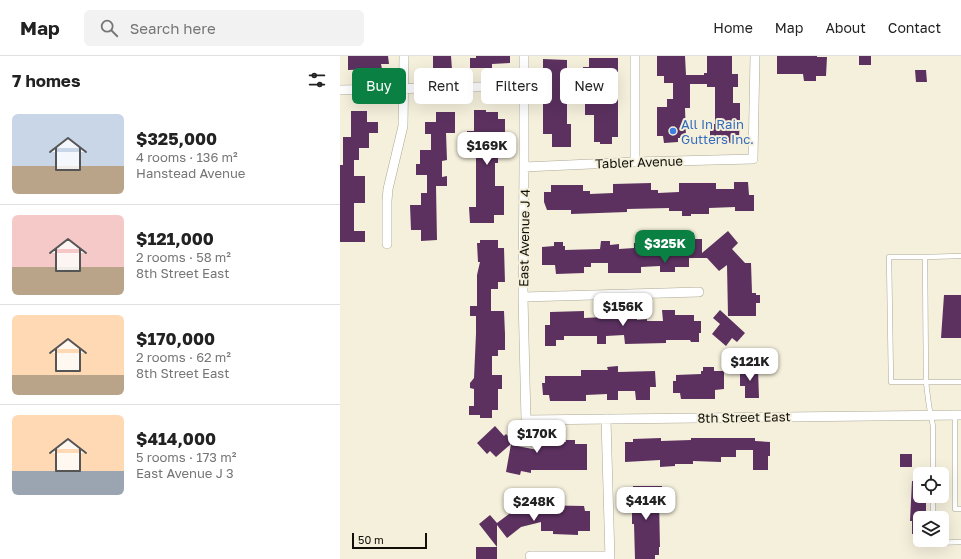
<!DOCTYPE html>
<meta charset="utf-8">
<style>
body{margin:0;font-family:"Golos Text",sans-serif;background:#f2f2f2;color:#222;height:100vh;display:flex;flex-direction:column;font-size:15px;white-space:nowrap}
*{box-sizing:border-box;margin:0}
p{font-size:13px;color:#767676}
.icon{flex:none;width:22px;height:22px;fill:none;stroke:currentColor;stroke-width:2;stroke-linecap:round;stroke-linejoin:round}
.map{position:relative;flex:1;overflow:hidden}
.details{display:flex;flex-direction:column;background:#fff;width:340px}
.details>*{flex:none}
.top-card{position:absolute;left:12px;top:12px;width:380px;height:36px;display:flex;gap:8px}
.tools{position:absolute;left:573px;top:411px;display:grid;gap:8px}
.tools a{display:grid;place-items:center;width:36px;height:36px;border-radius:6px;background:#fff;box-shadow:0 4px 16px #0002;font-size:20px}
.scale{position:absolute;left:12px;bottom:10px;width:75px;box-sizing:border-box;padding-left:4px;border:2px solid #110f08;border-top:0;font-size:11px;line-height:14px;white-space:nowrap;color:#110f08;-webkit-text-stroke:3px #f5f0dc;paint-order:stroke}
.price{position:absolute;translate:-50% -34px;padding:0 9px;border-radius:8px;background:#fff;color:#222;font-size:13px;line-height:26px;filter:drop-shadow(0 1px 2px #0008)}
.price::after{content:'';position:absolute;left:50%;top:24px;width:12px;height:9px;margin-left:-6px;background:inherit;clip-path:polygon(0 0,100% 0,50% 100%)}
.price.on{background:#0b8043;color:#fff}
ul{padding:0;list-style:none}
li{display:flex;align-items:center;gap:12px;height:100px;padding:0 12px}
li+li{border-top:1px solid #e0e0e0}
li span{display:grid;place-items:center;flex:none;width:112px;height:80px;border-radius:6px;color:#555}
li>.icon{margin-inline-start:auto}
span .icon{width:48px;height:48px;fill:#fffc;stroke-width:1}
li b{font-size:17px}
h2{display:flex;justify-content:space-between;align-items:center;height:48px;padding:0 12px;font-size:17px}
.tag{padding:0 14px;border-radius:6px;background:#fff;box-shadow:0 4px 16px #0002;font-size:14px;line-height:36px}
.tag.on{background:#0b8043;color:#fff}
header{display:flex;align-items:center;gap:24px;box-sizing:border-box;height:56px;padding:0 20px;background:#fff;border-bottom:1px solid #e0e0e0}
header strong{font-size:19px}
nav{display:flex;gap:22px;margin-inline-start:auto;font-size:14px}
.search{width:280px;height:36px;background:#f2f2f2;display:flex;align-items:center;gap:10px;box-sizing:border-box;padding:0 14px;border-radius:6px;color:#767676;font-size:15px}
main{display:flex;flex:1;min-height:0}
.map>svg:first-child{display:block}
.building{fill:#5c3160}
.lines{fill:none;stroke-linecap:round;stroke-linejoin:round}
.service-casing{stroke:#ada896;stroke-width:5.5}
.minor-casing{stroke:#ada896;stroke-width:10}
.service{stroke:#fff;stroke-width:4.5}
.minor{stroke:#fff;stroke-width:9}
.shop-dot{fill:#3f7fe0;stroke:#f5f0dc;stroke-width:1.5}
.labels{text-anchor:middle;stroke-width:4;stroke-linejoin:round;paint-order:stroke}
.shop-label{font-size:13px;fill:#366cbe;stroke:#f5f0dc;text-anchor:start}
.street-label{font-size:13px;fill:#110f08;stroke:#f5f0dc}
</style>
<header>
<strong>Map</strong>
<div class="search"><svg class="icon" aria-label="search" viewBox="0 0 24 24"><circle cx="10" cy="10" r="6"/><path d="M15 15l6 6"/></svg>Search here</div>
<nav><a>Home</a><a>Map</a><a>About</a><a>Contact</a></nav>
</header>
<main>
<section class="details">
<h2>7 homes<svg class="icon" aria-label="filters" viewBox="0 0 24 24"><path d="M4 7h16M4 17h16"/><circle cx="9" cy="7" r="2"/><circle cx="15" cy="17" r="2"/></svg></h2>
<ul>
<li><span style="background:linear-gradient(#c9d6e8 65%,#b9a48a 0)"><svg class="icon" aria-label="home" viewBox="0 0 24 24"><path d="M3 11l9-7 9 7M6 9v11h12V9"/></svg></span><div><b>$325,000</b><p>4 rooms · 136 m²</p><p>Hanstead Avenue</p></div></li>
<li><span style="background:linear-gradient(#f6c9c9 65%,#b9a48a 0)"><svg class="icon" aria-label="home" viewBox="0 0 24 24"><path d="M3 11l9-7 9 7M6 9v11h12V9"/></svg></span><div><b>$121,000</b><p>2 rooms · 58 m²</p><p>8th Street East</p></div></li>
<li><span style="background:linear-gradient(#ffd9b3 75%,#b9a48a 0)"><svg class="icon" aria-label="home" viewBox="0 0 24 24"><path d="M3 11l9-7 9 7M6 9v11h12V9"/></svg></span><div><b>$170,000</b><p>2 rooms · 62 m²</p><p>8th Street East</p></div></li>
<li><span style="background:linear-gradient(#ffd9b3 70%,#9aa5b1 0)"><svg class="icon" aria-label="home" viewBox="0 0 24 24"><path d="M3 11l9-7 9 7M6 9v11h12V9"/></svg></span><div><b>$414,000</b><p>5 rooms · 173 m²</p><p>East Avenue J 3</p></div></li>
</ul>
</section>
<div class="map">
<svg width="621" height="503" viewBox="0 0 621 503">
<rect width="100%" height="100%" fill="#f5f0dc"/>
<path class="building" d="M8 0H48L49 8H41L42 13 8 14Z
M93 0H111L112 14H93Z
M136 0H170V7L152 8V12H130V2H136Z
M317 0H345L346 19H364V17H367V0H392V18H398V31H393V47H400V63L399 81H392V87H372L373 83H370V68H375V31H367V28H350V52H345L346 82H338V86L324 87 323 80H317V51H327V43H333V27H324V20H317Z
M437 0H477V1H487L486 20H476V25H464L463 18H437Z
M519 0H531V9H519Z
M249 2H278V16H265V32H269V42H278V81H272V88H260V86H254V59H245V43H250V22L243 21V11H249Z
M203 3 227 4V68H231V91H212V78H203V45H209V19H203Z
M575 14H586L587 26H576Z
M134 54H146V56H158V63H165V100H158V107H155V130H164V159H154V167H130L129 151H136V87H127V75H134Z
M11 55H27V66H38V77H29V92H19V104H14V120H25V147H14V175H25V186H0V109H3V81H11Z
M96 56H115V77H106L107 104 102 105V121L107 120V130H96L97 184 81 185V174H71L70 149H81V137H87V119H76V108H80V94H91V78H85V66H96Z
M394 126H408L409 139H414V155H395V151L369 152V158H351V160H342V155H329V152L287 153V156L231 158V154H207L204 146V136H211V129H243V135H250V138L273 137V128L311 127V134H318V137L339 136V127H376V133H394Z
M388 175 398 187 392 193 405 207H411L412 237H416V239H420V247H416V260H388L387 209 379 215 367 202H349V211H335V216H320V210L301 211V217H268V207H251V211H244V217L216 218 215 209H202V191L214 190V186H223V190H225V194L260 193 261 185H270V189L279 188V193L294 192V187L323 186V192H339V177H354V183H362V197Z
M140 184H158V192H164L165 226H158V233H151V255H164L165 278V294H158V300H152V319H162V333H158V354H152V362H140V359H129V350H134V333L130 332V327L134 322 136 278V260H130V250H137V219L140 206H138L137 187H140Z
M604 239H621V282H601Z
M297 254V264L307 263V265H323L322 254H335V259H354V265H361V277H359V286H351L350 284H326V287L285 288 284 279 266 280V288H257V280H224V284H216V290H205V269H210V256L244 255V262L264 261V255Z
M380 254 405 277 397 286 392 282 386 290 372 278 380 268 373 262Z
M408 309 409 314 418 313 419 342H405V330H400V310Z
M278 310V316L315 315 316 331H310V344H296L295 335H278V344H267V338L246 339V345H210L209 339H203L202 327H205V320H241V314H268L267 311Z
M363 311H374V315H384V333L375 334V343H341L340 337H333V325H336V319L361 318V315H363Z
M155 370 164 380 166 378 177 390 198 394V389H211V386H226V384H235V388H247V414H191V417L181 415 180 419 166 416 171 388 156 401 150 395 147 398 137 387Z
M321 382V385L351 384V382H415V385L430 386V400H428V414H413V394H396V401H381V406L353 405V408H335V410L320 411V404L285 406V386H293V383Z
M560 398H572V411H560Z
M572 425H580V440H586V462H580V478H572V465H570Z
M293 430H322V444H319L320 491H319V499H315V503H295L294 468H292V454H290V442H293Z
M179 441 180 442 187 441 191 449 244 450 245 455H250V475H238V479L213 478V475H201V466L181 471 167 482 157 469V503H136V491H157L139 468 150 459 157 467 169 458 165 445Z"/>
<g class="lines">
<g class="service-casing">
<path id="service" d="M585 201H549L551 326H621
M615 359V453H621
M593 418V370L589 350 586 326 585 201 621 200
M593 440V462
M593 484V487L621 486"/>
</g>
<g class="minor-casing">
<path id="minor" d="M184 0V111L183 241 186 364 621 359
M0 34 184 30
M295 106V0
M184 111 295 106 413 103 415 0
M47 188V145L48 133 63 70 64 0
M183 241 359 236
M266 363 270 503
M190 500H269"/>
</g>
<use href="#service" class="service"/>
<use href="#minor" class="minor"/>
</g>
<circle class="shop-dot" cx="333" cy="75" r="4"/>
<g class="labels">
<g class="shop-label">
<text x="341" y="73">All In Rain<tspan x="341" dy="15">Gutters Inc.</tspan></text>
</g>
<g class="street-label">
<text transform="translate(299 106) rotate(-2)" y="5">Tabler Avenue</text>
<text transform="translate(184 182) rotate(-89)" y="5">East Avenue J 4</text>
<text transform="translate(404 361) rotate(-1)" y="5">8th Street East</text>
</g>
</g>
</svg>
<div class="tools">
<a><svg class="icon" aria-label="locate" viewBox="0 0 24 24"><circle cx="12" cy="12" r="6"/><path d="M12 2v4M12 18v4M2 12h4M18 12h4"/></svg></a>
<a><svg class="icon" aria-label="layers" viewBox="0 0 24 24"><path d="M12 4l9 5-9 5-9-5zM3 14l9 5 9-5"/></svg></a>
</div>
<div class="scale">50 m</div>
<b class="price" style="left:147px;top:110px">$169K</b>
<b class="price on" style="left:325px;top:208px">$325K</b>
<b class="price" style="left:283px;top:271px">$156K</b>
<b class="price" style="left:410px;top:326px">$121K</b>
<b class="price" style="left:197px;top:398px">$170K</b>
<b class="price" style="left:306px;top:465px">$414K</b>
<b class="price" style="left:194px;top:466px">$248K</b>
<div class="top-card">
<a class="tag on">Buy</a>
<a class="tag">Rent</a>
<a class="tag">Filters</a>
<a class="tag">New</a>
</div>
</div>
</main>
